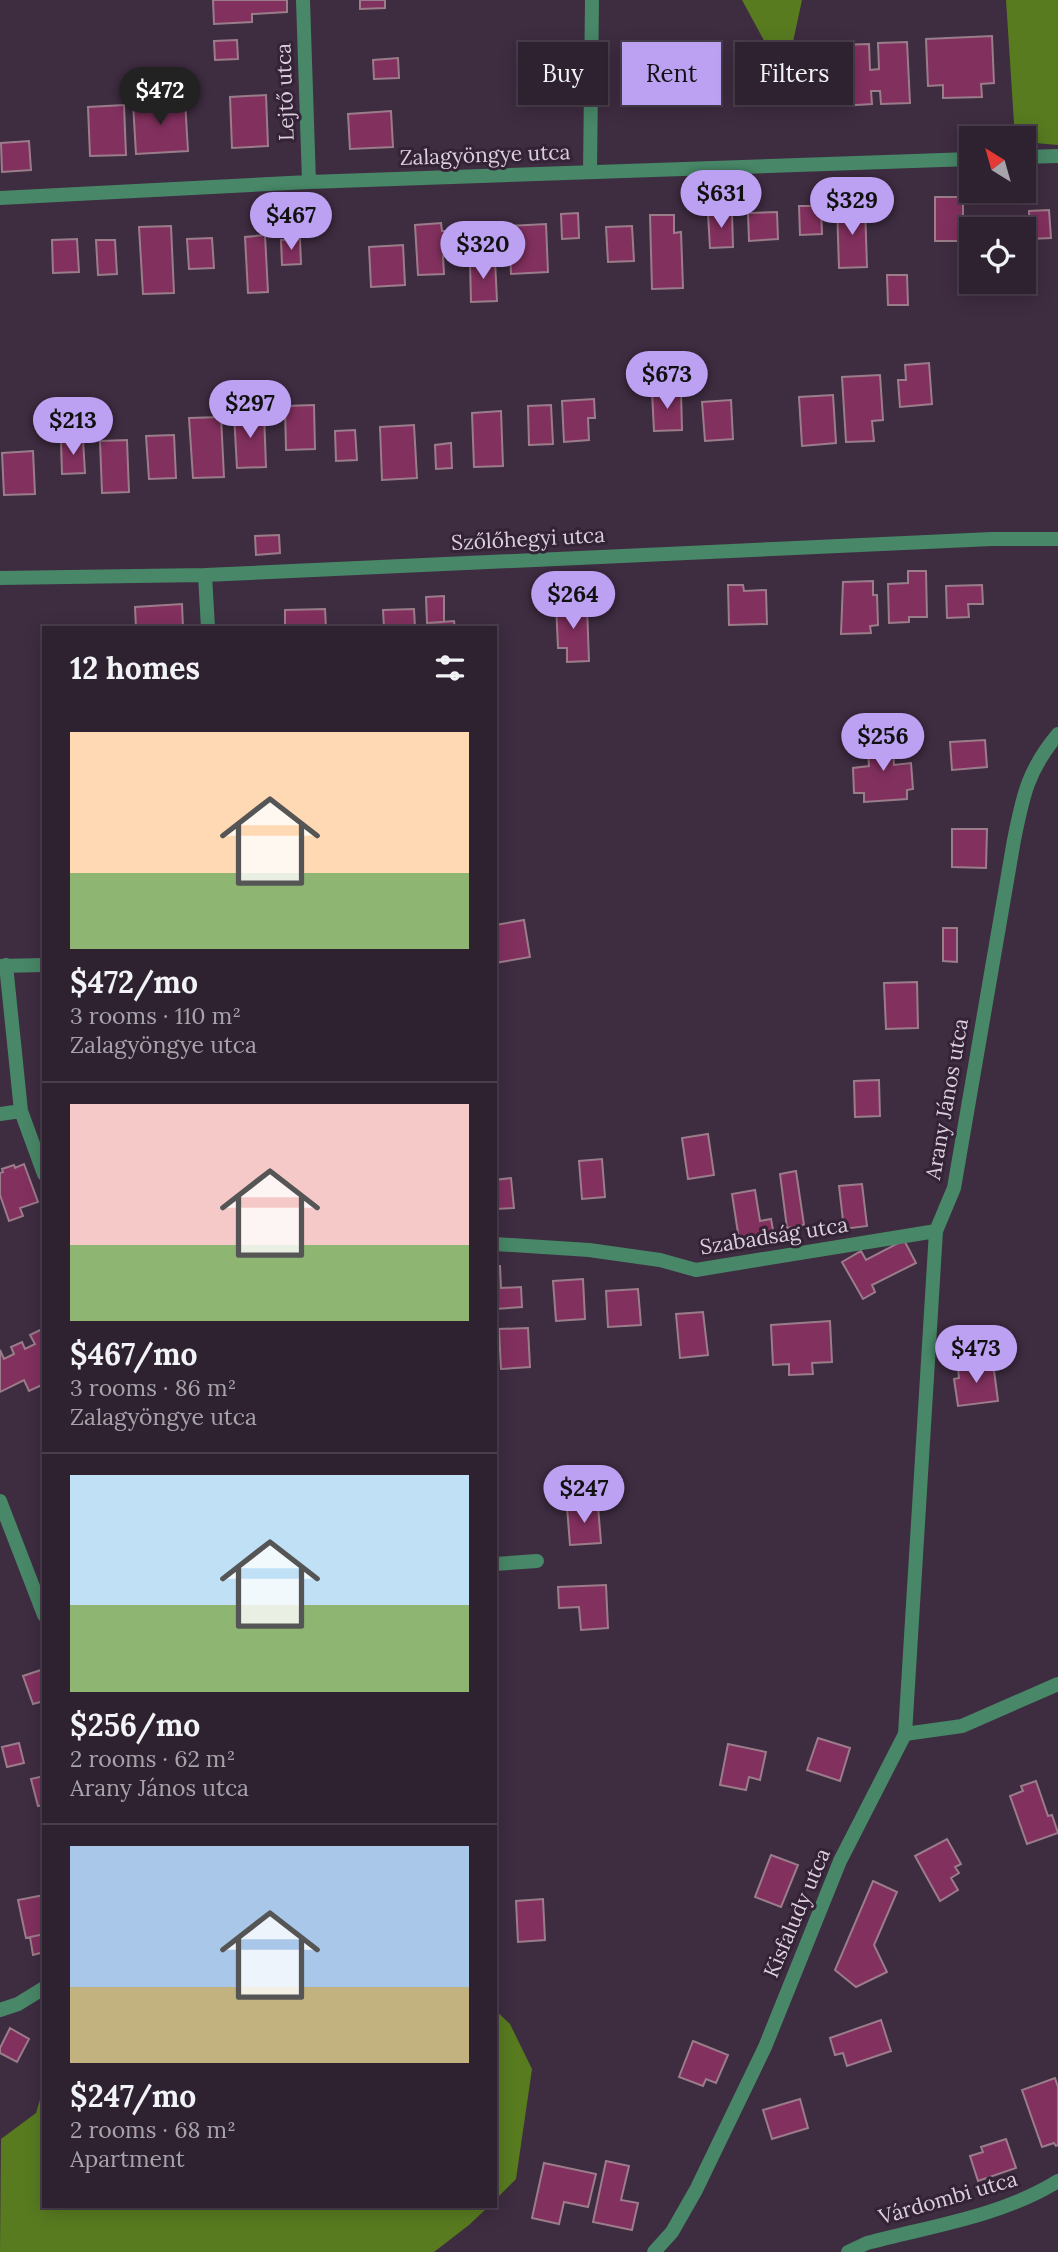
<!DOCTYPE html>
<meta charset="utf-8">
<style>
body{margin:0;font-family:Lora,serif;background:#3a2e3c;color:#f1f3f6;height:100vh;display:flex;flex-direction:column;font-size:26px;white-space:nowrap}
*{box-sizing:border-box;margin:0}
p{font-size:23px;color:#a7a3ab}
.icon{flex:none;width:38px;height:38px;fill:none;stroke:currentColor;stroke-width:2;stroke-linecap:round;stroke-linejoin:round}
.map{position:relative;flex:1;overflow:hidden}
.sheet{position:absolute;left:42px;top:626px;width:455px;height:1582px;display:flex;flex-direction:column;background:#2e2130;border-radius:0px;box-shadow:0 4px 18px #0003,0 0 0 2px #493e4c}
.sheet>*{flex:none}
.hud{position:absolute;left:518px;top:42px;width:434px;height:63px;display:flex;gap:14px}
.needle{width:46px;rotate:323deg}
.fabs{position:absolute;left:959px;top:126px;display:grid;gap:14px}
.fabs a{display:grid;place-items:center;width:77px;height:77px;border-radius:0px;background:#2e2130;box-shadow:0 4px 18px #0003,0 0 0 2px #493e4c;font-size:35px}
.price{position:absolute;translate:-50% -60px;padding:0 16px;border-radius:24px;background:#bca0f2;color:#111;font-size:23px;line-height:46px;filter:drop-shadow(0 2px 4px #0008)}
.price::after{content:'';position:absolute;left:50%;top:42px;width:21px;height:16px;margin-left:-10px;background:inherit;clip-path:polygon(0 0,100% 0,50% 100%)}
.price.selected{background:#222;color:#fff}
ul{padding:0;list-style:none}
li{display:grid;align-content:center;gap:14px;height:371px;padding:0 28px}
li+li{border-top:2px solid #493e4c}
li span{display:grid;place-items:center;height:217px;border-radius:0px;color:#555}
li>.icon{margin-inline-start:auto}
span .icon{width:126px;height:126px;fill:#fffc;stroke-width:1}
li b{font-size:30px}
h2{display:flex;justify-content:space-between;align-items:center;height:84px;padding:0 28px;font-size:30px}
.pill{padding:0 24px;border-radius:0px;background:#2e2130;box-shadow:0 4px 18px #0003,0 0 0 2px #493e4c;font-size:24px;line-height:63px}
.pill.selected{background:#bca0f2;color:#111}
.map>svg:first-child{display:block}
.forest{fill:#587b20}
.building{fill:#82305e;stroke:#9b7c8a;stroke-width:2}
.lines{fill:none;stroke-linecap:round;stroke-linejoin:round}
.minor{stroke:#488768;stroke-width:14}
.labels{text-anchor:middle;stroke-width:6;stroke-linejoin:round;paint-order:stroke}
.street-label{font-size:21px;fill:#dacfdb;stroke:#342236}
</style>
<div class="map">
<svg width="1058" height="2252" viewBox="0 0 1058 2252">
<rect width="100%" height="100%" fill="#3e2c40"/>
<path class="forest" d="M742 0H802L785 79Z
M1006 0H1058V145L1024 142V138H1015Z
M495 2010 510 2024 532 2069 516 2179 495 2200Z
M44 2086V2207H488L469 2225 434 2252H0L1 2139 36 2113Z"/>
<path class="building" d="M213 0H287V12L252 14V22L214 24Z
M360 0H385V8L360 9Z
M992 36 994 83 981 84 982 97 943 98V85L928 86 926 39Z
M237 40 238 59 215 60 214 41Z
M907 42 910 103 881 104 880 91H871L872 104 841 106 839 45 869 44 870 70 879 69 878 43Z
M398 58 399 78 374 79 373 60Z
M266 95 268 146 232 148 230 97Z
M185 100 188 151 136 154 133 103Z
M124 105 126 155 90 156 88 107Z
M391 111 393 147 350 149 348 114Z
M29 141 31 170 2 172 1 143Z
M935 197H963V241H935Z
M799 206H821L822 234 800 235Z
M865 206 867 267 839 268 837 207Z
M1049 210 1051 238 1030 239 1029 211Z
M777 212 778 239 749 241 748 213Z
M578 213 579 238 562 239 561 214Z
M732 213 733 247 710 248 708 214Z
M650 215H674V233L681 232 683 288 652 289Z
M441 223 442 231H451L452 255 443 256 444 274 418 275 415 225Z
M546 224 548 272 511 274 509 226Z
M171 226 174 293 143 294 139 227Z
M632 226 634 261 608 262 606 227Z
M265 235 268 292 248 293 245 237Z
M212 238 214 268 189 269 187 239Z
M77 239 79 272 53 273 52 240Z
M300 239 301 264 282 265 281 240Z
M96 240H115L117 274 98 275Z
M403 245 405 285 371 287 369 247Z
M495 260 497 301 471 302 470 261Z
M887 275H907L908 305H888Z
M929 363 932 404 900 407 898 380H906L905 365Z
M880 375 883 420 872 421 874 441 846 442 842 377Z
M681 391 682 430 654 431 652 392Z
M833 395 836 443 802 446 799 397Z
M594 399 595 418H588L589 440 564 442 562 401Z
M731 400 733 439 705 441 702 402Z
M314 405 315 449 286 450 285 406Z
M551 405 553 444 529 445 528 406Z
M501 411 503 466 474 467 472 413Z
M264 413 266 467 237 468 234 414Z
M221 417 224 477 193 478 189 418Z
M414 425 417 478 382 480 380 427Z
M355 430 357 460 336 461 335 431Z
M174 435 176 478 149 479 146 436Z
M83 440 85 473 62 474 61 442Z
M127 440 129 492 102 493 100 441Z
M451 443 452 468 436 469 435 445Z
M33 451 35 494 4 495 2 453Z
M279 535 280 553 256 555 255 536Z
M908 571H926L927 617H909V622L889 623 888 584 908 583Z
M873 581V595H877L878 625 870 626 871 633 841 634 843 582Z
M728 585H743L744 591 766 590 767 624 729 625Z
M982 585 983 604H968L969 617 947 618 946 586Z
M444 596V622L427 623 426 597Z
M556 603H576V607H587L589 661 567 662V648H558Z
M182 604 183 628H136L135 607Z
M325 609 326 628H285V610Z
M414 609 415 628H384L383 610Z
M454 621 455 628H427V623Z
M892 735 894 765 911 763 913 789 907 790V799L864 802V793H854L853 768 869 766 867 736Z
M985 740 987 767 952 770 950 742Z
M952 829H987L986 868 952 867Z
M524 920 530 957 495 963V925Z
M943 928H957V962L943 961Z
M917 982 918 1028 886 1029 884 983Z
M879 1080 880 1116 855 1117 854 1081Z
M708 1134 714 1175 688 1179 682 1138Z
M602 1159 605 1197 582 1199 579 1161Z
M24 1164 38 1202 20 1208 23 1216 9 1221 0 1195V1173L3 1172 2 1169 14 1165 15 1168Z
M796 1171 804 1225 787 1228 780 1174Z
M511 1178 514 1208 495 1209V1180Z
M862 1184 867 1226 844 1229 839 1186Z
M755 1190 760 1221 771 1219 775 1241 740 1246 732 1194Z
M904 1240 916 1263 872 1285 875 1292 863 1299 842 1262 861 1251 866 1260Z
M495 1266H500L501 1288 521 1287 522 1307 495 1309Z
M583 1279 585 1319 556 1321 553 1281Z
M638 1289 641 1325 608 1327 606 1291Z
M703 1312 708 1355 680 1358 676 1314Z
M830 1321 832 1362 812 1363 813 1374 789 1375V1364L773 1365 771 1325Z
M44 1328V1384L29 1391 24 1380 0 1392V1350L4 1359 14 1354 11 1347 22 1342 25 1349 35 1344 30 1335Z
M528 1328 530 1367 501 1369 499 1329Z
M993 1363 998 1401 958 1406 954 1379 959 1378 958 1368Z
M598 1506 601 1543 570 1545 567 1507Z
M606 1585 608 1628 581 1630 579 1607 559 1608 558 1587Z
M44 1669V1701L33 1704 23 1676Z
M818 1738 850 1748 840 1781 807 1770Z
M19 1743 24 1763 7 1767 2 1747Z
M728 1744 766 1752 760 1780 749 1777 746 1790 720 1785Z
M44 1776V1805L38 1806 31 1779Z
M1036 1781 1048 1816 1052 1815 1058 1833 1027 1844 1010 1796 1023 1791 1021 1786Z
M947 1839 961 1864 955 1867 959 1873 951 1878 958 1890 940 1901 915 1856Z
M771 1855 798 1865 781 1907 755 1897Z
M873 1881 897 1892 874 1945 887 1972 856 1987 835 1970Z
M44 1895V1934L26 1938 18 1900Z
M543 1899 545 1940 518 1942 516 1901Z
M44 1934V1952L33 1955 30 1937Z
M881 2020 891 2051 847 2066 843 2053 835 2055 830 2038Z
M10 2028 29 2039 17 2062 0 2053V2048Z
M693 2041 728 2055 716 2083 706 2079 703 2086 679 2077Z
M1055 2078 1058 2087V2145L1056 2146 1054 2143 1042 2147 1022 2090Z
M800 2099 808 2128 772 2139 763 2110Z
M1006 2139 1016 2168 978 2181 970 2156 983 2152 981 2147Z
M606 2161 629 2166 621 2200 638 2203 632 2230 593 2222Z
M544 2163 596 2174 588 2207 564 2202 559 2224 532 2218Z"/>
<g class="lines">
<path class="minor" d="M303 0 309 182
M1024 157 1058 156
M590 172 592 0
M0 198 309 182 971 159
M205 575 208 628
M0 578 205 575 992 539H1058
M6 965 21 1111 44 1174
M0 966 44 965
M0 1114 21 1111
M495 1244 589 1250 660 1260 696 1270 936 1231
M0 1501 44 1615
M495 1564 537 1561
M905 1734 962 1726 1058 1684
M0 2010 18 2004 44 1988
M654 2252 672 2232 696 2190 765 2047 840 1861 905 1734 936 1231 954 1188 1014 840C1023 795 1028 770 1058 734
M848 2252 867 2243C931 2226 1002 2216 1058 2181"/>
</g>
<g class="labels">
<g class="street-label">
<text transform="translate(285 92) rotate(-92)" y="7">Lejtő utca</text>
<text transform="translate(485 155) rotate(-2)" y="7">Zalagyöngye utca</text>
<text transform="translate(528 539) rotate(-3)" y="7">Szőlőhegyi utca</text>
<text transform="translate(947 1099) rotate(-80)" y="7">Arany János utca</text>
<text transform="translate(774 1236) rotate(-9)" y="7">Szabadság utca</text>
<text transform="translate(797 1913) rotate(-67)" y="7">Kisfaludy utca</text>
<text transform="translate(948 2198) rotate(-16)" y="7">Várdombi utca</text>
</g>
</g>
</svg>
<div class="fabs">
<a><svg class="needle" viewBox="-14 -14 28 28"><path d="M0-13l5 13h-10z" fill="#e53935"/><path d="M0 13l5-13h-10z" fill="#a7a3ab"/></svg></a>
<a><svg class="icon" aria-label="locate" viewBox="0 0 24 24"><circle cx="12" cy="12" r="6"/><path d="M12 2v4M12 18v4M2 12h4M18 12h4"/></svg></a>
</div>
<b class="price selected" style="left:160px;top:127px">$472</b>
<b class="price" style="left:721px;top:230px">$631</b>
<b class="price" style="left:852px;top:237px">$329</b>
<b class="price" style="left:291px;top:252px">$467</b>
<b class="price" style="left:483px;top:281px">$320</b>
<b class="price" style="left:667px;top:411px">$673</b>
<b class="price" style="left:250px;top:440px">$297</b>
<b class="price" style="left:73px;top:457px">$213</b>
<b class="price" style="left:573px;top:631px">$264</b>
<b class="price" style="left:883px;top:773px">$256</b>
<b class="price" style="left:976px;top:1385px">$473</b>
<b class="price" style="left:584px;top:1525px">$247</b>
<div class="hud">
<a class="pill">Buy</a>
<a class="pill selected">Rent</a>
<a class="pill">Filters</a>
</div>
<section class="sheet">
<h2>12 homes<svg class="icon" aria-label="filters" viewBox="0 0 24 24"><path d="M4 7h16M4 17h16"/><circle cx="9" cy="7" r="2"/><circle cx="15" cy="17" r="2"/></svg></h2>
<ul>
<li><span style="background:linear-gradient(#ffd9b3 65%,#8fb573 0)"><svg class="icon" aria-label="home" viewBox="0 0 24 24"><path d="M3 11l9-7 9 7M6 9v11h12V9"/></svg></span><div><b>$472/mo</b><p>3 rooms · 110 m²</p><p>Zalagyöngye utca</p></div></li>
<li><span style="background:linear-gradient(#f6c9c9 65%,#8fb573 0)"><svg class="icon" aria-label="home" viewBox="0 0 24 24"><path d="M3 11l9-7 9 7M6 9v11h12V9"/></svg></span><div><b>$467/mo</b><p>3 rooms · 86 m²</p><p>Zalagyöngye utca</p></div></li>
<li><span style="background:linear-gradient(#bfe0f5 60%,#8fb573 0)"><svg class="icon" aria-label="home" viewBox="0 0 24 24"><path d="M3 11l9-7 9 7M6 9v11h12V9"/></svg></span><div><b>$256/mo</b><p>2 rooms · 62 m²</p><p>Arany János utca</p></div></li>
<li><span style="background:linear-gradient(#a9c7e8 65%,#c2b280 0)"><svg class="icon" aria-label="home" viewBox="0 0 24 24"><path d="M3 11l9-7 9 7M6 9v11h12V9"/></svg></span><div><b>$247/mo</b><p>2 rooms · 68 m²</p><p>Apartment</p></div></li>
</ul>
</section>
</div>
